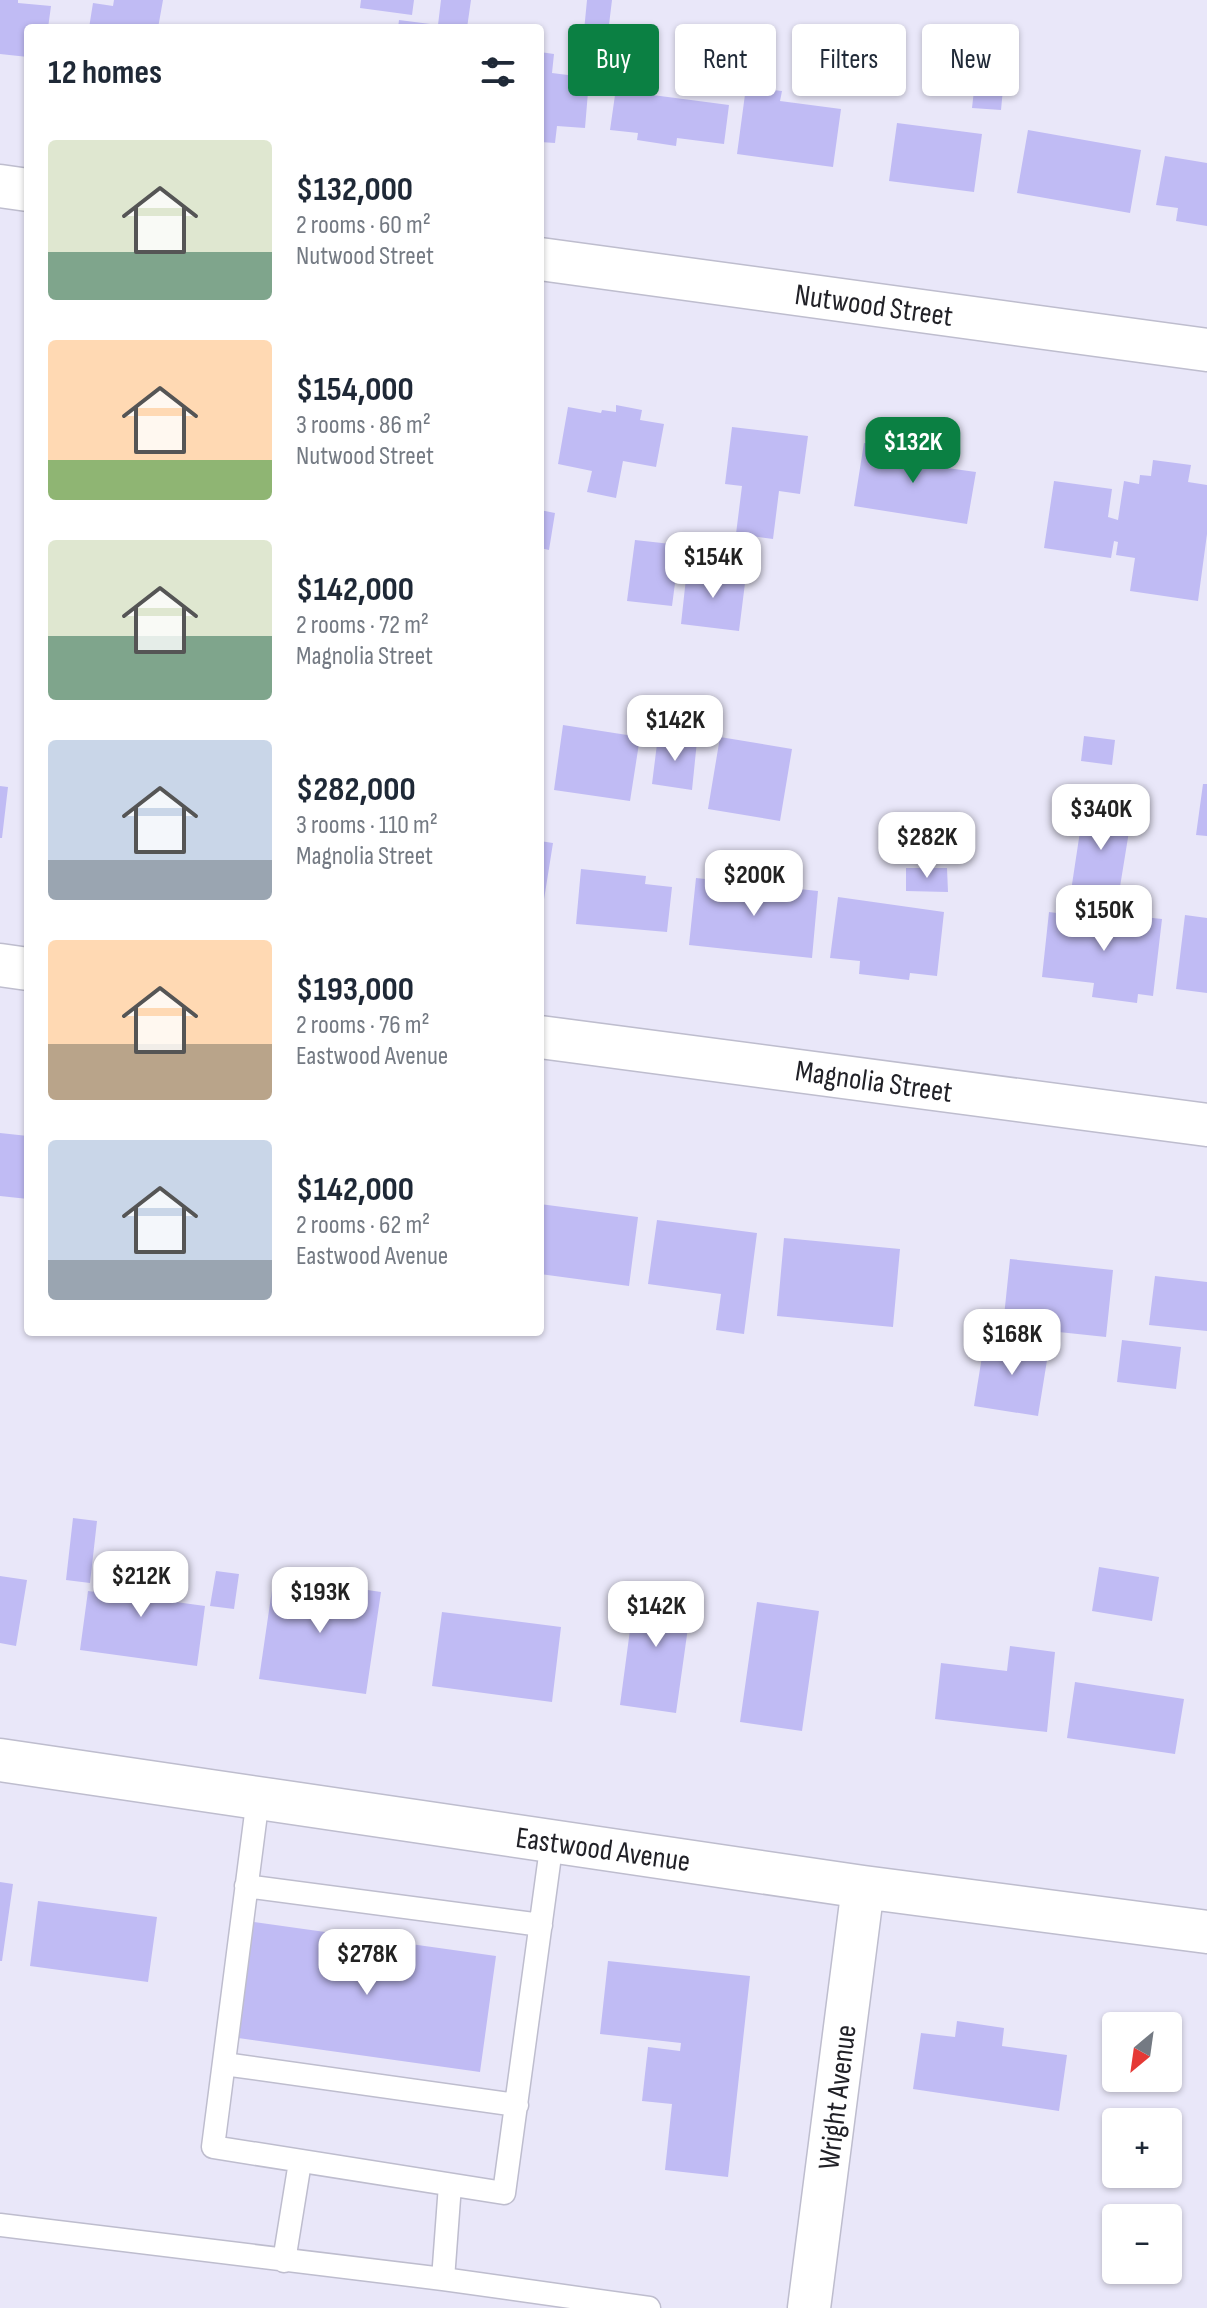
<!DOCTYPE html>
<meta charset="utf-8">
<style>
body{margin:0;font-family:"Sofia Sans Condensed",sans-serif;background:#f6f6f7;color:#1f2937;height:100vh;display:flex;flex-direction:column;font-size:30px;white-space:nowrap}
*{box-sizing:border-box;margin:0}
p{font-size:26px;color:#747a83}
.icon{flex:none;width:44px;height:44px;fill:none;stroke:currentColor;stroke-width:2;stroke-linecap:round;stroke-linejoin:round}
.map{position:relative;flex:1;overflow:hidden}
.details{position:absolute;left:24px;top:24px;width:520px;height:1312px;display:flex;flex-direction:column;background:#fff;border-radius:8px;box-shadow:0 2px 6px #0004}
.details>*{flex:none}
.guide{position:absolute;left:568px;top:24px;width:518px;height:72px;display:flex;gap:16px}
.needle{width:52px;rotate:209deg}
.buttons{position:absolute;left:1102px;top:2012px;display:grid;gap:16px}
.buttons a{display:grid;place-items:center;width:80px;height:80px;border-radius:8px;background:#fff;box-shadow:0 2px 6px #0004;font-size:40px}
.price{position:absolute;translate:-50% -68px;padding:0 18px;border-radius:16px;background:#fff;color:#222;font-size:26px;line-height:52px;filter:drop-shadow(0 2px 4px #0008)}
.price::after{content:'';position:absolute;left:50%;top:48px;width:24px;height:18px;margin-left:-12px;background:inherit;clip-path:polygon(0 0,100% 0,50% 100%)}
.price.selected{background:#0b8043;color:#fff}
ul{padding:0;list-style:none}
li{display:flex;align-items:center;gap:24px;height:200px;padding:0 24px}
li span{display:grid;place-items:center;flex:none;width:224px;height:160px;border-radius:8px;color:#555}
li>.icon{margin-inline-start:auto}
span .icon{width:96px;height:96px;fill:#fffc;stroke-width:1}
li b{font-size:34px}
h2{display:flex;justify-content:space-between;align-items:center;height:96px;padding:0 24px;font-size:34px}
.pill{padding:0 28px;border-radius:8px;background:#fff;box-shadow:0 2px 6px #0004;font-size:28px;line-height:72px}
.pill.selected{background:#0b8043;color:#fff}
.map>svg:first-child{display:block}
.building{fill:#c0bbf4}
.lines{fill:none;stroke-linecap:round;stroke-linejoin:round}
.lane-casing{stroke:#bebdce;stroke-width:25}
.street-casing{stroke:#bebdce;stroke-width:45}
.lane{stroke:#fff;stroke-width:22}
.street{stroke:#fff;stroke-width:42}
.labels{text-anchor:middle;stroke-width:6;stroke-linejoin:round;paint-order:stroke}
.street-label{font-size:30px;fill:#212127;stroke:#fff}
</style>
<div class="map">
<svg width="1207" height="2308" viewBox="0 0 1207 2308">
<rect width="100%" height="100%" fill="#e9e7f9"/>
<path class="building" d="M0 0H18V3L51 6 48 28H28V57L0 54Z
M114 0H163L158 28H89L93 3 113 6Z
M361 0H414L412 15 360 8Z
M441 0H471L467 28H398L399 20 438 25Z
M587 0H612L608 33 584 31Z
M540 52 554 54 552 73 576 76 575 91 588 92 585 128 557 126 555 143 540 142Z
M978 54 1006 57 1001 110 972 108Z
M617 81 645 85V94L729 105 724 144 677 138 676 146 637 140 638 133 610 130Z
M746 87 782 91 780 101 841 109 833 167 737 154Z
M897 123 982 134 974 192 889 181Z
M1028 130 1141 150 1130 213 1017 193Z
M1165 156 1207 163V226L1176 221 1178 208 1156 205Z
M616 405 642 410 640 420 664 424 656 467 623 461 616 498 587 492 592 471 558 464 568 407 601 413 602 410 616 412Z
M732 427 808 436 800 494 779 491 773 539 736 534 742 486 725 484Z
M864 443 929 453 928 461 947 465V468L976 472 967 524 854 506Z
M1153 460 1191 465 1188 482 1207 485V534L1198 601 1130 591 1135 558 1116 555 1118 542 1114 541 1111 558 1044 548 1054 481 1112 489 1108 517 1118 520 1124 481 1139 484 1140 475 1151 476Z
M540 510 555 513 549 550 540 548Z
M635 540 680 545 672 606 627 601Z
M687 569 746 575 739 631 681 624Z
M563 725 640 737 630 801 554 790Z
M658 736 697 741 692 790 652 784Z
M1084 736 1115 740 1112 765 1081 761Z
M720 737 792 749 780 821 708 809Z
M1203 784H1207V836L1196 835Z
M0 786 8 787 2 838H0Z
M1084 805 1132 813 1118 899 1071 891Z
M540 841 553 843 542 912H540Z
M906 868H947L948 892 906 891Z
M581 869 646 876 645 884 672 887 667 932 576 924Z
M696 878 818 891 812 958 689 945Z
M838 897 944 912 937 976 910 973 909 980 859 974 860 961 830 958Z
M1081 910 1162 919 1153 996 1138 994 1137 1003 1092 997 1094 983 1042 977 1049 912 1080 916Z
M1185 915 1207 918V993L1176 989Z
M0 1133 28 1136V1199L0 1196Z
M540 1204 638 1217 629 1286 540 1274Z
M657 1220 757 1233 744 1334 716 1330 721 1294 648 1284Z
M784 1238 900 1249 893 1327 777 1316Z
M1010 1259 1113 1270 1106 1337 1003 1326Z
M1155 1276 1207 1282V1331L1149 1325Z
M985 1338 1049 1348 1038 1416 974 1406Z
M1122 1340 1181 1347 1176 1389 1117 1382Z
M73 1518 97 1521 90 1583 66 1580Z
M116 1558 158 1563 154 1599 205 1606 197 1666 80 1650 88 1591 111 1594Z
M1099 1567 1159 1577 1152 1621 1092 1611Z
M216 1571 239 1574 234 1609 210 1606Z
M0 1576 27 1580 16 1646 0 1643Z
M274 1576 381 1592 366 1694 259 1679Z
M636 1585 693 1592 676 1713 620 1705Z
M757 1602 819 1611 802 1731 740 1722Z
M442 1612 561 1627 552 1702 432 1686Z
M1010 1646 1055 1652 1047 1732 935 1719 941 1663 1007 1671Z
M1075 1682 1184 1699 1175 1754 1067 1738Z
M0 1882 13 1884 2 1961H0Z
M38 1901 157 1917 148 1982 30 1966Z
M254 1922 496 1956 480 2072 238 2038Z
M608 1961 750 1976 728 2177 665 2170 672 2104 642 2101 648 2047 680 2051 681 2043 600 2034Z
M957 2021 1004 2028 1002 2046 1067 2055 1059 2111 913 2089 921 2033 955 2037Z"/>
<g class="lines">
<g class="lane-casing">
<path id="lane" d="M258 1798 213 2147 504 2193 552 1841
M246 1886 541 1925
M224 2064 517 2105
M0 2225 443 2279 649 2308
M284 2261 300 2162
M443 2279 450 2185"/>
</g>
<g class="street-casing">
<path id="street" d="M0 186 28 190
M540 259 1207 350
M0 965 28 969
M540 1037 1207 1125
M0 1760 863 1887 1207 1932
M809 2308 863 1887"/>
</g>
<use href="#lane" class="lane"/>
<use href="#street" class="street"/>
</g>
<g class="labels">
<g class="street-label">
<text transform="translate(874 305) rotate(8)" y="10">Nutwood Street</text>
<text transform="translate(874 1081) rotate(8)" y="10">Magnolia Street</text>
<text transform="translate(603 1849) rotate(8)" y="10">Eastwood Avenue</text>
<text transform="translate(837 2097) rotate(-83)" y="10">Wright Avenue</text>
</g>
</g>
</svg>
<div class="buttons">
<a><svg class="needle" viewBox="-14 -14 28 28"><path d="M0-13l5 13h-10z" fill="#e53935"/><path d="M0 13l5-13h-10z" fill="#747a83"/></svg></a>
<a>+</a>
<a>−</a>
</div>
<b class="price selected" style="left:913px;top:485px">$132K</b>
<b class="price" style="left:713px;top:600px">$154K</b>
<b class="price" style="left:675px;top:763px">$142K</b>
<b class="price" style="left:1101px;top:852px">$340K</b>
<b class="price" style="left:927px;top:880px">$282K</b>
<b class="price" style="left:754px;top:918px">$200K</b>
<b class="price" style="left:1104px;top:953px">$150K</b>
<b class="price" style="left:1012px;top:1377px">$168K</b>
<b class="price" style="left:141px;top:1619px">$212K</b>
<b class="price" style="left:320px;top:1635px">$193K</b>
<b class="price" style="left:656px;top:1649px">$142K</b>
<b class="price" style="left:367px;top:1997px">$278K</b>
<div class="guide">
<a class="pill selected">Buy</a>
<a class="pill">Rent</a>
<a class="pill">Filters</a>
<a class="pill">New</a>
</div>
<section class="details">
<h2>12 homes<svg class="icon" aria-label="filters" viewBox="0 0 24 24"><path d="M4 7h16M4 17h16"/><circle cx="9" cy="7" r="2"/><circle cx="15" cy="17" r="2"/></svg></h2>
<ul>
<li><span style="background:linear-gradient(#dfe7d0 70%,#7fa58c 0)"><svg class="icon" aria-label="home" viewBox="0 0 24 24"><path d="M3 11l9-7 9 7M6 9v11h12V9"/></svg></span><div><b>$132,000</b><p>2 rooms · 60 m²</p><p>Nutwood Street</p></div></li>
<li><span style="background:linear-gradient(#ffd9b3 75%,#8fb573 0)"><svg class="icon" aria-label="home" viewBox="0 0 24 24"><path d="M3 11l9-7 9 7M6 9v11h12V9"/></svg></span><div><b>$154,000</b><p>3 rooms · 86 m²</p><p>Nutwood Street</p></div></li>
<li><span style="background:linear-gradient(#dfe7d0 60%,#7fa58c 0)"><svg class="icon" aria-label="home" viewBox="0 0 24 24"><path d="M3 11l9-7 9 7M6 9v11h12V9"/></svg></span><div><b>$142,000</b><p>2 rooms · 72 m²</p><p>Magnolia Street</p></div></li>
<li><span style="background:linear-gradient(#c9d6e8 75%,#9aa5b1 0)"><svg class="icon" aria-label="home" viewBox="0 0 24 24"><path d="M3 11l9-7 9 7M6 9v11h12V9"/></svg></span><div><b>$282,000</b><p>3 rooms · 110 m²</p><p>Magnolia Street</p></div></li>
<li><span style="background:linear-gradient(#ffd9b3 65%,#b9a48a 0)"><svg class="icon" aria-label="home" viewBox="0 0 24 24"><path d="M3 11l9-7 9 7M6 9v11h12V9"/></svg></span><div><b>$193,000</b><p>2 rooms · 76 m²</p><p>Eastwood Avenue</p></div></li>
<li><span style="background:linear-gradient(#c9d6e8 75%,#9aa5b1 0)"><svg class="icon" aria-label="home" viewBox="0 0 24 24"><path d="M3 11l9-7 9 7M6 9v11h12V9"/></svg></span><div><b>$142,000</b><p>2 rooms · 62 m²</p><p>Eastwood Avenue</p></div></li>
</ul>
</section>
</div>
